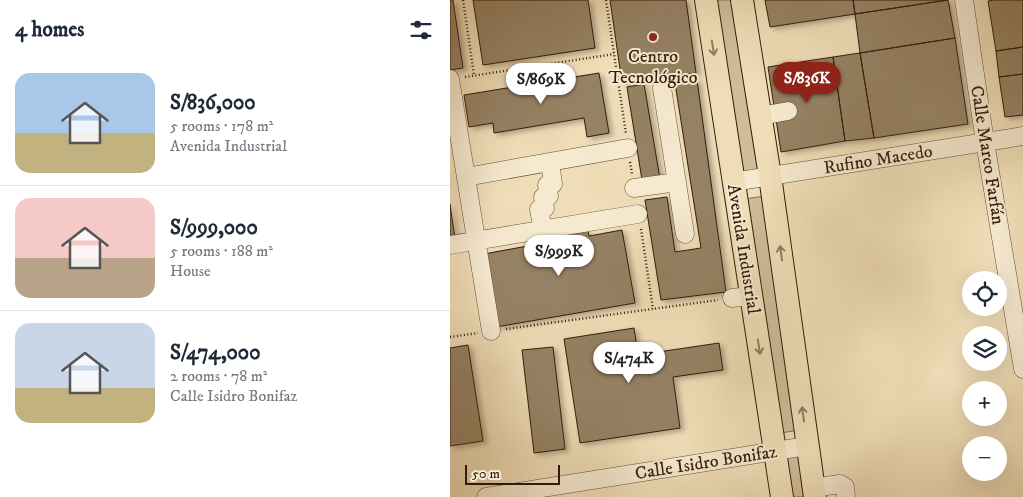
<!DOCTYPE html>
<meta charset="utf-8">
<style>
body{margin:0;font-family:"IM FELL DW Pica",serif;background:#f6f6f7;color:#1f2937;height:100vh;display:flex;flex-direction:column;font-size:19px;white-space:nowrap}
*{box-sizing:border-box;margin:0}
p{font-size:16px;color:#747a83}
.icon{flex:none;width:28px;height:28px;fill:none;stroke:currentColor;stroke-width:2;stroke-linecap:round;stroke-linejoin:round}
.map{position:relative;flex:1;overflow:hidden}
.details{display:flex;flex-direction:column;background:#fff;width:450px}
.details>*{flex:none}
.buttons{position:absolute;left:512px;top:271px;display:grid;gap:10px}
.buttons a{display:grid;place-items:center;width:45px;height:45px;border-radius:50%;background:#fff;box-shadow:0 5px 20px #0002;font-size:25px}
.scale{position:absolute;left:15px;bottom:12px;width:95px;box-sizing:border-box;padding-left:5px;border:2px solid #331d09;border-top:0;font-size:14px;line-height:18px;white-space:nowrap;color:#331d09;-webkit-text-stroke:4px #f5e9d0;paint-order:stroke}
.price{position:absolute;translate:-50% -42px;padding:0 11px;border-radius:18px;background:#fff;color:#222;font-size:16px;line-height:32px;filter:drop-shadow(0 1px 2px #0008)}
.price::after{content:'';position:absolute;left:50%;top:30px;width:15px;height:11px;margin-left:-8px;background:inherit;clip-path:polygon(0 0,100% 0,50% 100%)}
.price.current{background:#8f2418;color:#fff}
ul{padding:0;list-style:none}
li{display:flex;align-items:center;gap:15px;height:125px;padding:0 15px}
li+li{border-top:1px solid #e0e1e3}
li span{display:grid;place-items:center;flex:none;width:140px;height:100px;border-radius:15px;color:#555}
li>.icon{margin-inline-start:auto}
span .icon{width:60px;height:60px;fill:#fffc;stroke-width:1}
li b{font-size:21px}
h2{display:flex;justify-content:space-between;align-items:center;height:60px;padding:0 15px;font-size:21px}
main{display:flex;flex:1;min-height:0}
.map>svg:first-child{display:block}
.green{fill:#cfbc99;stroke:#816c51}
.building{fill:#958163;stroke:#331d09;filter:url(#shadow)}
.lines{fill:none;stroke-linecap:round;stroke-linejoin:round}
.minor-casing{stroke:#624d34;stroke-width:19}
.major-casing{stroke:#331d09;stroke-width:24}
.path{stroke:#331d09;stroke-width:2.5;stroke-dasharray:1 2.5;stroke-linecap:butt}
.minor{stroke:#f5e9d0;stroke-width:18}
.major{stroke:#efddb7;stroke-width:22}
.oneway{stroke:#917d60}
.poi-dot{fill:#8f2418;stroke:#f5e9d0;stroke-width:2}
.labels{text-anchor:middle;stroke-width:4;stroke-linejoin:round;paint-order:stroke}
.poi-label{font-size:18px;fill:#331d09;stroke:#f5e9d0}
.street-label{font-size:18px;fill:#331d09;stroke:#f5e9d0}
</style>
<main>
<section class="details">
<h2>4 homes<svg class="icon" aria-label="filters" viewBox="0 0 24 24"><path d="M4 7h16M4 17h16"/><circle cx="9" cy="7" r="2"/><circle cx="15" cy="17" r="2"/></svg></h2>
<ul>
<li><span style="background:linear-gradient(#a9c7e8 60%,#c2b280 0)"><svg class="icon" aria-label="home" viewBox="0 0 24 24"><path d="M3 11l9-7 9 7M6 9v11h12V9"/></svg></span><div><b>S/836,000</b><p>5 rooms · 178 m²</p><p>Avenida Industrial</p></div></li>
<li><span style="background:linear-gradient(#f6c9c9 60%,#b9a48a 0)"><svg class="icon" aria-label="home" viewBox="0 0 24 24"><path d="M3 11l9-7 9 7M6 9v11h12V9"/></svg></span><div><b>S/999,000</b><p>5 rooms · 188 m²</p><p>House</p></div></li>
<li><span style="background:linear-gradient(#c9d6e8 65%,#c2b280 0)"><svg class="icon" aria-label="home" viewBox="0 0 24 24"><path d="M3 11l9-7 9 7M6 9v11h12V9"/></svg></span><div><b>S/474,000</b><p>2 rooms · 78 m²</p><p>Calle Isidro Bonifaz</p></div></li>
</ul>
</section>
<div class="map">
<svg width="573" height="497" viewBox="0 0 573 497">
<defs>
<filter id="shadow"><feDropShadow dx="4" dy="2.5" stdDeviation="2.5" flood-color="#0004"/></filter>
</defs>
<rect width="100%" height="100%" fill="#efddb7"/>
<filter id="stains"><feTurbulence type="fractalNoise" baseFrequency=".004" numOctaves="4"/><feColorMatrix values="0 0 0 0 .2 0 0 0 0 .09 0 0 0 0 .02 0 0 0 .5 -.17"/></filter>
<radialGradient id="worn" r=".72"><stop offset=".6" stop-color="#630" stop-opacity="0"/><stop offset="1" stop-color="#630" stop-opacity=".3"/></radialGradient>
<path class="green" d="M257 0H291L318 174 285 179Z
M321 195 355 429 325 434 289 200Z
M358 451 365 497H335L329 455Z"/>
<path class="building" d="M0 0H3L13 68 0 70Z
M23 0H138L145 48 33 65Z
M160 0H236L246 73 172 83Z
M315 0H403L405 14 320 27Z
M403 0H498L405 14Z
M498 0 505 38 410 53 405 14Z
M544 0H573V47L546 51 538 1Z
M505 38 518 124 424 138 410 53Z
M573 47V74L549 77 546 51Z
M410 53 424 138 395 141 383 57Z
M383 57 395 141 331 152 318 67Z
M149 73 159 133 137 137 134 118 44 133 43 123 19 127 14 95Z
M573 74V115L555 117 549 77Z
M247 80 276 292 211 300 195 200 217 197 225 252 251 248 225 83Z
M194 84 210 179 192 180 177 87Z
M0 204 5 238 0 239Z
M172 230 185 303 46 327 34 254 83 245 87 239 138 231 139 236Z
M184 328 188 355 269 343 273 370 223 377 230 428 130 443 114 339Z
M18 345 33 441 0 446V348Z
M103 347 115 449 84 453 72 350Z"/>
<g class="lines">
<g class="minor-casing">
<path id="minor" d="M514 0 535 142 573 369
M0 79 41 331
M212 88 235 234
M311 116 338 111
M16 177 178 148
M283 182 573 136
M184 188 227 182
M93 230 89 209 95 208 93 197 99 196 97 185 103 184 100 162
M0 245 188 214
M282 298 301 296
M363 488 390 484 395 487 396 497
M36 497 357 446"/>
</g>
<g class="major-casing">
<path id="major" d="M256 0 332 497
M292 0 320 176 365 497"/>
</g>
<path class="path" d="M13 0 24 75
M156 0 176 134
M15 77 164 54
M180 162 182 174
M191 229 203 309
M56 329 268 300
M0 337 28 333"/>
<use href="#minor" class="minor"/>
<use href="#major" class="major"/>
</g>
<defs><path id="oneway-shaft" d="M-6 0H5M1.5-3L5.5 0L1.5 3" fill="none" stroke-width="1.6" stroke-linecap="round" stroke-linejoin="round" transform="scale(1.25)"/></defs>
<g class="oneway">
<use href="#oneway-shaft" transform="translate(263 48) rotate(81)"/>
<use href="#oneway-shaft" transform="translate(331 253) rotate(-98)"/>
<use href="#oneway-shaft" transform="translate(309 347) rotate(81)"/>
<use href="#oneway-shaft" transform="translate(353 414) rotate(-98)"/>
</g>
<circle class="poi-dot" cx="203" cy="37" r="5"/>
<g class="labels">
<g class="poi-label">
<text x="203" y="62">Centro<tspan x="203" dy="21">Tecnológico</tspan></text>
</g>
<g class="street-label">
<text transform="translate(538 155) rotate(81)" y="6">Calle Marco Farfán</text>
<text transform="translate(428 159) rotate(-9)" y="6">Rufino Macedo</text>
<text transform="translate(294 249) rotate(81)" y="6">Avenida Industrial</text>
<text transform="translate(256 462) rotate(-9)" y="6">Calle Isidro Bonifaz</text>
</g>
</g>
<rect width="100%" height="100%" filter="url(#stains)"/>
<rect width="100%" height="100%" fill="url(#worn)"/>
</svg>
<div class="buttons">
<a><svg class="icon" aria-label="locate" viewBox="0 0 24 24"><circle cx="12" cy="12" r="6"/><path d="M12 2v4M12 18v4M2 12h4M18 12h4"/></svg></a>
<a><svg class="icon" aria-label="layers" viewBox="0 0 24 24"><path d="M12 4l9 5-9 5-9-5zM3 14l9 5 9-5"/></svg></a>
<a>+</a>
<a>−</a>
</div>
<div class="scale">50 m</div>
<b class="price current" style="left:357px;top:104px">S/836K</b>
<b class="price" style="left:91px;top:105px">S/869K</b>
<b class="price" style="left:109px;top:277px">S/999K</b>
<b class="price" style="left:179px;top:384px">S/474K</b>
</div>
</main>
